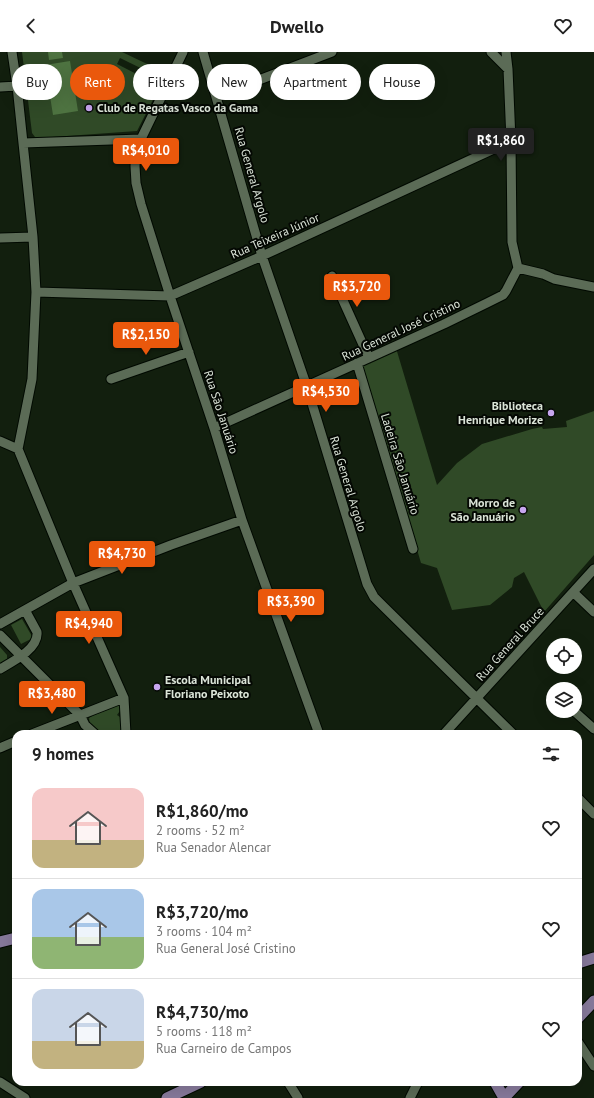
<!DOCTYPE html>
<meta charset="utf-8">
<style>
body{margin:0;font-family:"PT Sans",sans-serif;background:#f6f6f6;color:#222;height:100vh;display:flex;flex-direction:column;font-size:15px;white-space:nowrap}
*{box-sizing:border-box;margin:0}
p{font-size:13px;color:#767676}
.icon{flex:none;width:22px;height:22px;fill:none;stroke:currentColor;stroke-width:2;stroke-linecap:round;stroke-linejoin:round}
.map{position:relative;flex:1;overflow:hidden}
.drawer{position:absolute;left:12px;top:678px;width:570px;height:356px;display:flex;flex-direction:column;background:#fff;border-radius:12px;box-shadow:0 4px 16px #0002}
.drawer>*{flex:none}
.top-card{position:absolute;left:12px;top:12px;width:570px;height:36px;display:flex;gap:8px}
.tools{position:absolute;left:546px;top:586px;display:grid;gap:8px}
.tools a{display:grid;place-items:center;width:36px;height:36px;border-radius:50%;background:#fff;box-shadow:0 4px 16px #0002;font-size:20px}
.price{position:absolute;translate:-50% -34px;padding:0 9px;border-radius:4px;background:#ea580c;color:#fff;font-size:13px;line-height:26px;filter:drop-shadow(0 1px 2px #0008)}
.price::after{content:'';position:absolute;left:50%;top:24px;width:12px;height:9px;margin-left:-6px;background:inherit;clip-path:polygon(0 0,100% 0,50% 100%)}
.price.active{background:#222;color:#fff}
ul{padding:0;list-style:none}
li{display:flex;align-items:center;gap:12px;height:100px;padding:0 20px}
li+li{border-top:1px solid #e0e0e0}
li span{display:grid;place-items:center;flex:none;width:112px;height:80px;border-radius:12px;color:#555}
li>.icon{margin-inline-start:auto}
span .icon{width:48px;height:48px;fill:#fffc;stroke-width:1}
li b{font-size:17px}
h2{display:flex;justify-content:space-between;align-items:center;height:48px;padding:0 20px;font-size:17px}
.pill{padding:0 14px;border-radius:18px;background:#fff;box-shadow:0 4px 16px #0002;font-size:14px;line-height:36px}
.pill.active{background:#ea580c;color:#fff}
header{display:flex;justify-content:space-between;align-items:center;height:52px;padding:0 20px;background:#fff;font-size:18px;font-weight:600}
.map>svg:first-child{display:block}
.green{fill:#304a27}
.water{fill:#4e7341}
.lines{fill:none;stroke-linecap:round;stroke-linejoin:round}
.minor-casing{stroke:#010900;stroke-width:11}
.major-casing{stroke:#010900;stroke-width:13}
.minor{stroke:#5b6b56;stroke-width:9}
.major{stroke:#86799a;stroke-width:11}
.poi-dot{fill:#c7a6ef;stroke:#040803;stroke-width:1.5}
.labels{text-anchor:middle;stroke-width:4;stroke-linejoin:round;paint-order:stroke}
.poi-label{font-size:12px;font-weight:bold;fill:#dbe4d8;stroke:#040803;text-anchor:start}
.street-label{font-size:12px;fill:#dbe4d8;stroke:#040803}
</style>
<header><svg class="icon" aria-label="back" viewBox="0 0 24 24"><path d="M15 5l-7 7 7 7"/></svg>Dwello<svg class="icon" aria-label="heart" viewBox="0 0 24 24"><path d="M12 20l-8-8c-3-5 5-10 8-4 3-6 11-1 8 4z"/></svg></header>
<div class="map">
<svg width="594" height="1046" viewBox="0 0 594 1046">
<rect width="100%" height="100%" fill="#121f0e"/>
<path class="green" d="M22 0H122L166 21 163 27 120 6 117 12 160 34 137 79 39 86 35 85 32 81Z
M396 296 437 433 457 411 482 392 532 377 542 375 543 377 567 375 566 369 594 359V503L544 560 524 520 514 526 512 535 490 553 452 558 437 516 421 511 362 311Z
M22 567 33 586 21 592 11 573Z
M0 595 7 603V607L0 612Z
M118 653 122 656 117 663 123 667V682H100L90 674 89 666 101 659Z"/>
<path class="water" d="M48 0H62L63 6 49 8Z
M70 9 78 59 53 63 45 13Z"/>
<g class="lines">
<g class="minor-casing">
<path id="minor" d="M12 0 17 34 23 91 33 185 36 240 32 327 18 397
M183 0 141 87 136 99 135 114 136 131 141 152 170 244 214 376 242 468 319 682
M203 0 262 204 307 335 367 532 374 545 384 555 513 682
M491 0 508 17
M506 0 508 17 511 89 512 190 518 216
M0 35 17 34
M217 44 332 0
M23 91 141 87
M0 186 33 185
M518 216 543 222 554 227 594 235
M332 224 369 306
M36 240 170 244 262 204 511 89
M357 311 413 497
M111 327 189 300
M214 376 444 272 487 251 503 243 506 239 518 216
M0 389 18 397
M18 397 73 531 124 646 126 682
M573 540 594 560
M0 572 73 531 171 493 242 468
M0 583 80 663 85 673 95 682
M0 617C12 610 39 597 37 580L25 558
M574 659 594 677
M32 682 124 646
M444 682 594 517
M0 696 16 689
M578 746 594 762
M578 990 594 1014
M0 1030 25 1046
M288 1030 298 1046
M410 1046 418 1030"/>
</g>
<g class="major-casing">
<path id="major" d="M0 890 16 886
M578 911 594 906
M578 966 594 949
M495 1030 504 1046
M167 1046 201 1030
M504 1046 519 1030"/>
</g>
<use href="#minor" class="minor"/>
<use href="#major" class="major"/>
</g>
<g class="poi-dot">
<circle cx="89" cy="56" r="4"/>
<circle cx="551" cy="361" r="4"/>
<circle cx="523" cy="458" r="4"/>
<circle cx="157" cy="635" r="4"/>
</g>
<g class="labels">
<g class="poi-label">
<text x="97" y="60">Club de Regatas Vasco da Gama</text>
<text x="543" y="358" text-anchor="end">Biblioteca<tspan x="543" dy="14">Henrique Morize</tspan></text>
<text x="515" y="455" text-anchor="end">Morro de<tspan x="515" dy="14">São Januário</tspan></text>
<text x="165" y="632">Escola Municipal<tspan x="165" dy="14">Floriano Peixoto</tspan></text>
</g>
<g class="street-label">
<text transform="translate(252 123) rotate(74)" y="4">Rua General Argolo</text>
<text transform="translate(275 184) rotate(-24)" y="4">Rua Teixeira Júnior</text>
<text transform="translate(401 278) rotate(-25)" y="4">Rua General José Cristino</text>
<text transform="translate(221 360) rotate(72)" y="4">Rua São Januário</text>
<text transform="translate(400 412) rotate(73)" y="4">Ladeira São Januário</text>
<text transform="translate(348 432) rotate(73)" y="4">Rua General Argolo</text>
<text transform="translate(510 592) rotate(-48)" y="4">Rua General Bruce</text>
</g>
</g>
</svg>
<div class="tools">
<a><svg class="icon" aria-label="locate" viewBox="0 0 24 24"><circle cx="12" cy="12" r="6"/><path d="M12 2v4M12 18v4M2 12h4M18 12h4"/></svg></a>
<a><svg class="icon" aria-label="layers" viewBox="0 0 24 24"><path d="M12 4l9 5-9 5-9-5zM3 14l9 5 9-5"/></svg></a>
</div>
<b class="price active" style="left:501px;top:110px">R$1,860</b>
<b class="price" style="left:146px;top:120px">R$4,010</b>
<b class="price" style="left:357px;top:256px">R$3,720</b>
<b class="price" style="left:146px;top:304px">R$2,150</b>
<b class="price" style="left:326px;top:361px">R$4,530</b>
<b class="price" style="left:122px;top:523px">R$4,730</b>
<b class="price" style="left:291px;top:571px">R$3,390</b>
<b class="price" style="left:89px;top:593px">R$4,940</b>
<b class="price" style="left:52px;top:663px">R$3,480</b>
<div class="top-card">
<a class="pill">Buy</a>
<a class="pill active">Rent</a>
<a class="pill">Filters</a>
<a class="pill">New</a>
<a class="pill">Apartment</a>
<a class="pill">House</a>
</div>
<section class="drawer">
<h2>9 homes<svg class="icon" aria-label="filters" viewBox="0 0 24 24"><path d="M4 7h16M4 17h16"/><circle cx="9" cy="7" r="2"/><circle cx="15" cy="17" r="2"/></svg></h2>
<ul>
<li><span style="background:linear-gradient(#f6c9c9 65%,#c2b280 0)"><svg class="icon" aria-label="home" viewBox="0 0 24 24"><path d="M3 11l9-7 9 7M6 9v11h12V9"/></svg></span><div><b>R$1,860/mo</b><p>2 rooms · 52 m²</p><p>Rua Senador Alencar</p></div><svg class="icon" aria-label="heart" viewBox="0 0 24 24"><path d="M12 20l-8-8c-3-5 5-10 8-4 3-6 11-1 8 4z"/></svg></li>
<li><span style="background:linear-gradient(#a9c7e8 60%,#8fb573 0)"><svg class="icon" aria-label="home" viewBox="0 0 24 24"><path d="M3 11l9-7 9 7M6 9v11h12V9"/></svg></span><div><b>R$3,720/mo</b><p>3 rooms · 104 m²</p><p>Rua General José Cristino</p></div><svg class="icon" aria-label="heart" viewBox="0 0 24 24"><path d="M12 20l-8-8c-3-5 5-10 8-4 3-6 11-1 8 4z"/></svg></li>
<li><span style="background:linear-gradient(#c9d6e8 65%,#c2b280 0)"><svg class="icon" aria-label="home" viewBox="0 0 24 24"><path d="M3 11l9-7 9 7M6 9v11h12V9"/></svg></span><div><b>R$4,730/mo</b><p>5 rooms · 118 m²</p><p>Rua Carneiro de Campos</p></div><svg class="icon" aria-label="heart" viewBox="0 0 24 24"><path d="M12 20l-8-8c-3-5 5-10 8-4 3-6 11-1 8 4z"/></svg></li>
</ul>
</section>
</div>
